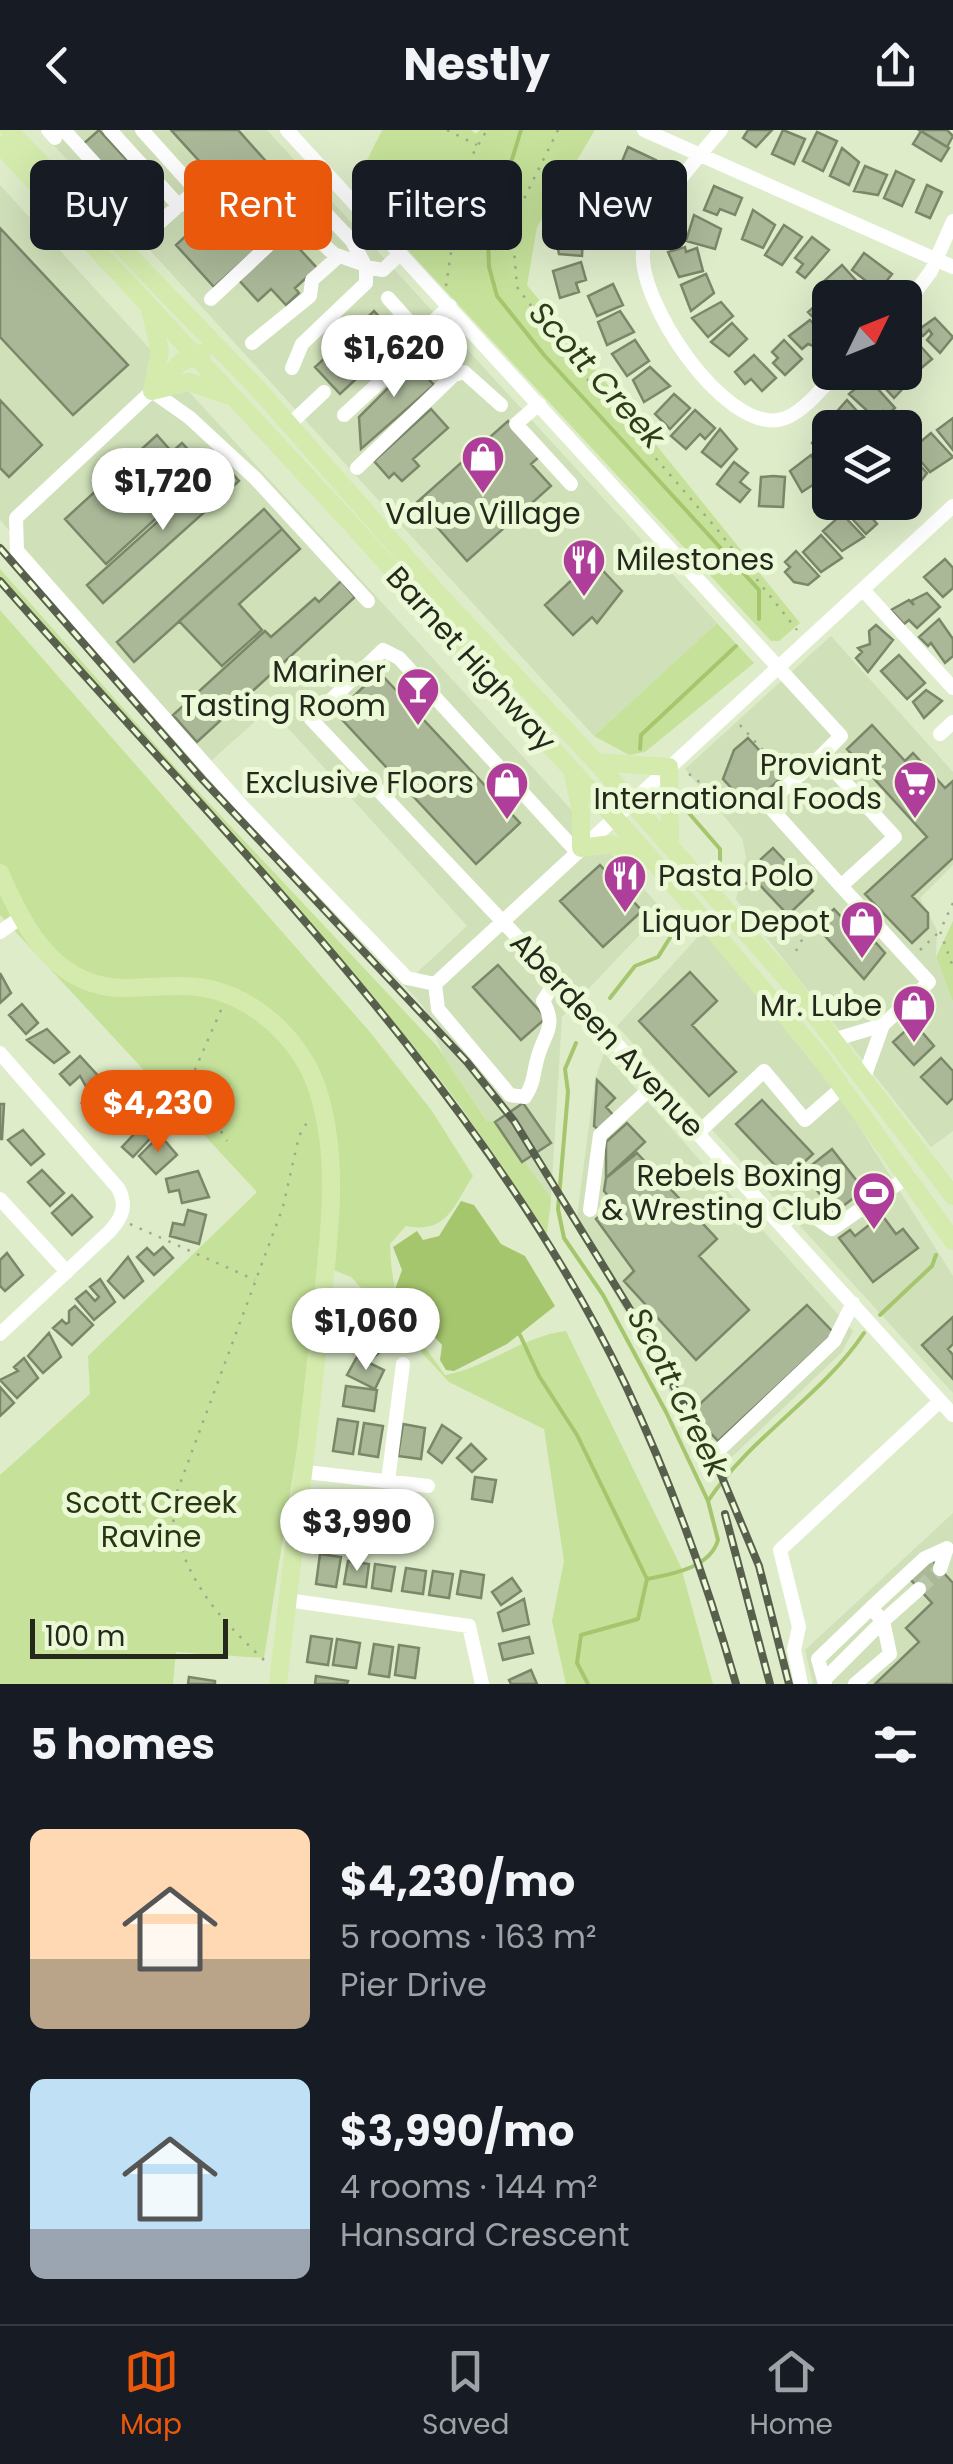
<!DOCTYPE html>
<meta charset="utf-8">
<style>
body{margin:0;font-family:Poppins,sans-serif;background:#242831;color:#f1f3f6;height:100vh;display:flex;flex-direction:column;font-size:38px;white-space:nowrap}
*{box-sizing:border-box;margin:0}
p{font-size:32px;color:#9ea1a6}
.icon{flex:none;width:55px;height:55px;fill:none;stroke:currentColor;stroke-width:2;stroke-linecap:round;stroke-linejoin:round}
.map{position:relative;height:1554px;overflow:hidden}
.panel{display:flex;flex-direction:column;background:#171b24;flex:1}
.panel>*{flex:none}
.guide{position:absolute;left:30px;top:30px;width:895px;height:90px;display:flex;gap:20px}
.needle{width:65px;rotate:47deg}
.tools{position:absolute;left:812px;top:150px;display:grid;gap:20px}
.tools a{display:grid;place-items:center;width:110px;height:110px;border-radius:15px;background:#171b24;box-shadow:0 10px 40px #0002;font-size:50px}
.scale{position:absolute;left:30px;bottom:25px;width:198px;box-sizing:border-box;padding-left:10px;border:5px solid #24291c;border-top:0;font-size:28px;line-height:35px;white-space:nowrap;color:#24291c;-webkit-text-stroke:8px #ebf9d7;paint-order:stroke}
.price{position:absolute;translate:-50% -85px;padding:0 22px;border-radius:35px;background:#fff;color:#222;font-size:32px;line-height:65px;filter:drop-shadow(0 2px 5px #0008)}
.price::after{content:'';position:absolute;left:50%;top:60px;width:30px;height:22px;margin-left:-15px;background:inherit;clip-path:polygon(0 0,100% 0,50% 100%)}
.price.selected{background:#ea580c;color:#fff}
ul{padding:0;list-style:none}
li{display:flex;align-items:center;gap:30px;height:250px;padding:0 30px}
li span{display:grid;place-items:center;flex:none;width:280px;height:200px;border-radius:15px;color:#555}
li>.icon{margin-inline-start:auto}
span .icon{width:120px;height:120px;fill:#fffc;stroke-width:1}
li b{font-size:42px}
h2{display:flex;justify-content:space-between;align-items:center;height:120px;padding:0 30px;font-size:42px}
.pill{padding:0 35px;border-radius:15px;background:#171b24;box-shadow:0 10px 40px #0002;font-size:35px;line-height:90px}
.pill.selected{background:#ea580c;color:#fff}
header{display:flex;justify-content:space-between;align-items:center;height:130px;padding:0 30px;background:#171b24;font-size:45px;font-weight:700}
.dock{display:flex;justify-content:space-around;align-items:center;height:140px;border-top:2px solid #363941;background:#171b24;font-size:28px;color:#9ea1a6}
.dock a{display:grid;justify-items:center;gap:5px}
.dock .selected{color:#ea580c}
.map>svg:first-child{display:block}
.built{fill:#d0e0b9}
.green{fill:#c6e29a}
.water{fill:#a6c66e}
.lines{fill:none;stroke-linecap:round;stroke-linejoin:round}
.stream{stroke:#a6c66e;stroke-width:4}
.building{fill:#aab898;stroke:#7b8769;stroke-width:2.5}
.minor-tunnel{stroke:#b9c5a7;stroke-width:14;stroke-dasharray:14 7;stroke-linecap:butt}
.path{stroke:#9ea98f;stroke-width:2.5;stroke-dasharray:2.5 8;stroke-linecap:butt}
.minor{stroke:#fff;stroke-width:14}
.major{stroke:#d4ebad;stroke-width:18}
.rail-casing{stroke:#58604d;stroke-width:8}
.rail{stroke:#ebf9d7;stroke-width:4;stroke-dasharray:11;stroke-linecap:butt}
.labels{text-anchor:middle;stroke-width:10;stroke-linejoin:round;paint-order:stroke}
.poi-label{font-size:30px;fill:#24291c;stroke:#ebf9d7;text-anchor:end}
.street-label{font-size:30px;fill:#24291c;stroke:#ebf9d7}
.park-label{font-size:30px;fill:#293611;stroke:#ebf9d7}
.water-label{font-size:32px;font-style:italic;fill:#2f3c17;stroke:#ebf9d7}
</style>
<header><svg class="icon" aria-label="back" viewBox="0 0 24 24"><path d="M15 5l-7 7 7 7"/></svg>Nestly<svg class="icon" aria-label="share" viewBox="0 0 24 24"><path d="M12 15V3M7 8l5-5 5 5M5 13v7h14v-7"/></svg></header>
<div class="map">
<svg width="953" height="1554" viewBox="0 0 953 1554">
<rect width="100%" height="100%" fill="#deecca"/>
<path class="built" d="M40 0H267L717 493 594 606Z
M0 55 663 780 562 887 550 1084 443 925 424 877 404 855 467 796 270 578 211 631 0 390Z
M831 506 953 642V735L920 768 937 800 936 827 953 872V1001L931 1017 736 769 746 727 742 708 685 639Z
M704 800 840 966 953 1146V1263L617 896Z
M604 923 853 1201 842 1222 715 1343 576 1094 595 950Z
M953 1383V1554H813L805 1520Z"/>
<path class="green" d="M382 0H471L476 4 480 0H595L537 97 527 155 800 493 779 511H771L352 60Z
M0 439 176 638 437 916 487 991 495 992 551 1068 547 1104C510 1050 475 993 434 942 298 771 144 612 0 446Z
M0 480 370 902 432 981 473 1046C453 1077 447 1104 406 1096L390 1114C392 1180 409 1193 445 1245 489 1237 522 1206 566 1201L681 1437 713 1554H566L552 1491 564 1431 544 1299 449 1252 351 1147 326 1137 264 1528 176 1522 173 1554H0V1345L90 1264 88 1226 257 1062 0 785Z
M717 493 754 533 645 622 629 625 594 606Z
M953 791V872L936 827Z"/>
<path class="water" d="M461 1071 474 1075 501 1114 525 1126 555 1176 507 1214 454 1241 446 1240 440 1230 442 1215 394 1162 402 1140 393 1117 417 1101 423 1110 439 1106Z"/>
<g class="lines">
<path class="stream" d="M521 0 488 108 489 137 497 166 544 225 759 460V489
M640 619 641 605 736 516
M681 674 720 719V731
M610 868 635 836 658 827 676 798
M576 913 565 939 568 962 558 1079 564 1108 603 1165 666 1282 708 1371 718 1410C710 1438 672 1444 647 1449
M880 1185 932 1136 936 1125
M520 1205 539 1246 577 1305 647 1449
M708 1371C751 1306 821 1267 864 1203
M588 1554 577 1533 581 1505 638 1489 647 1449"/>
</g>
<path class="building" d="M99 0 135 39 119 55 82 15Z
M171 0H238L305 75 214 157 176 115 230 65Z
M748 0H772L756 17 743 8Z
M783 0 805 9 794 34 772 24Z
M919 0H947L953 6 947 17Z
M921 1 949 18 941 31 913 14Z
M817 2 837 11 823 41 803 31Z
M628 17 656 30 650 44 642 41 638 50 618 41Z
M842 18 859 32 849 55 830 46Z
M865 36 887 45 878 65 854 61Z
M896 41 914 50 902 76 884 68Z
M614 45 640 57 634 70 627 67 623 77 603 68Z
M927 55 942 62 930 88 916 82Z
M714 56 742 68 735 85 720 79 717 85 704 80Z
M582 61 607 75 590 95 569 83Z
M753 80 775 95 763 118 742 109Z
M694 85 721 99 715 119 686 111Z
M784 95 802 107 782 135 765 125Z
M0 98 128 235 73 285 0 207Z
M284 102 317 138 295 158 299 163 286 175 271 159 258 171 237 148Z
M555 103 583 105 582 126 559 124Z
M812 107 829 120 805 148 797 142 803 134 795 128Z
M685 117 686 122 697 118 703 141 679 147 668 122Z
M864 123 892 144 879 161 852 140Z
M581 132 586 150 576 153 579 162 560 168 553 141Z
M842 135 870 166 868 168H837L823 152Z
M706 144 714 163 691 181 681 155Z
M613 154 623 175 597 186 588 166Z
M825 167 830 173 827 202 808 182Z
M721 172 733 186 708 207 692 188Z
M374 181 401 210 377 233 350 204Z
M620 181 634 202 607 215 598 192Z
M935 188 953 207 940 223 927 210 932 204 929 200 923 206 918 200Z
M810 190 826 207 816 217 808 214 802 219 789 206Z
M732 193 747 209 729 226 711 212Z
M347 208 372 234 340 264 315 237Z
M635 210 649 231 627 246 612 224Z
M784 210 802 229 785 245 773 233 778 228 772 222Z
M915 210 932 229 913 245 905 236V214Z
M405 225 434 255 361 319 359 287 398 248 390 240Z
M754 225 776 248 762 261 751 249 745 254 735 242Z
M650 237 670 256 644 272 633 250Z
M876 242 902 243 910 251 894 268 873 245Z
M868 248 895 278 887 285 883 281 875 288 849 264Z
M674 264 690 278 670 299 655 284Z
M0 270 42 315 9 347 0 338Z
M847 270 867 292 861 298H842L832 287Z
M431 279 448 298 413 329 419 336 402 351 394 343 389 348 374 331Z
M695 280 715 298 705 309 700 304 686 319 671 306Z
M953 288V320L937 300Z
M508 291 539 327 531 334 551 356 467 431 416 373Z
M827 294 831 298 828 332 812 313Z
M720 299 737 319 721 337 702 322Z
M931 303 953 327 930 342 911 320Z
M157 305 172 322 182 313 208 341 106 434 65 389Z
M908 323 927 343 911 364 905 358Z
M811 325 825 347 802 362 790 341Z
M734 332 748 343 740 352 750 360 740 372 717 354Z
M223 333 239 351 103 473 87 455Z
M773 346 785 347 783 377 759 376 761 347Z
M859 372H873L880 381 872 388 877 394 866 404 847 383Z
M264 379 282 399 134 532 117 512Z
M842 384 864 407 842 421 823 401Z
M282 399 300 419 239 474 262 500 222 536 179 491Z
M821 405 842 428 821 442 803 422Z
M796 421 819 446 808 455 794 452 785 442 790 437 785 432Z
M945 429 953 438V458L943 467 924 447Z
M593 430 622 461 597 493 592 487 573 505 545 475Z
M341 451 355 467 197 612 173 585 265 501 271 507 315 468 319 472Z
M927 463 940 477 917 498 909 490 904 494 891 480 909 470 914 475 911 471Z
M939 489 953 509V526L945 533 931 513 928 516 919 507Z
M876 495 893 510 868 542 856 528 862 522 858 518 870 514 869 501Z
M899 525 925 553 907 569 881 541Z
M379 542 520 693 476 734 336 583Z
M926 560 942 571 924 588 913 572Z
M872 595 905 631 913 623 945 658 953 651V728L912 766 928 783V798L912 813 865 764 927 707 847 619Z
M748 608 783 646 749 677 723 649 734 620Z
M773 718 813 761 788 785 755 750 766 735 761 729Z
M600 735 642 781 603 817 560 771Z
M834 779 867 815 876 813 885 823 864 849 816 796Z
M498 835 546 888 521 910 473 857Z
M690 842 717 871 692 895 736 942 709 966 639 891Z
M0 843 11 863 0 873Z
M22 874 38 893 26 904 9 885Z
M914 893 934 916 914 935 893 912Z
M47 899 69 922 54 933 27 910Z
M80 926 101 949 88 960 80 946 70 955 60 944Z
M941 928 953 941V968L947 974 921 947Z
M597 950 615 968 606 977 614 986 599 1000 594 996Z
M100 956 109 966 114 962 119 968 115 972 121 977 107 990 82 973Z
M762 970 813 1024 787 1048 736 994Z
M523 973 551 1013 522 1032 495 992Z
M0 974H4L2 1009H0Z
M135 981 156 1002 133 1027 122 1017 135 1003 124 992Z
M627 993 645 1012 606 1048V1012Z
M23 1000 44 1024 31 1035 8 1010Z
M160 1005 177 1025 156 1044 139 1026Z
M832 1019 864 1060 834 1083 803 1042Z
M637 1023 717 1109 699 1126 749 1180 696 1230 624 1151 634 1141 596 1089 614 1073 604 1061 606 1048Z
M42 1040 64 1063 50 1076 28 1052Z
M198 1041 209 1067 182 1073 179 1060 169 1062 166 1049Z
M72 1065 92 1087 72 1105 52 1083Z
M188 1080 206 1085 199 1114 170 1106 173 1093 184 1095Z
M882 1085 896 1104 903 1099 918 1118 873 1152 839 1108 850 1100 855 1106Z
M163 1117 173 1128 154 1145 137 1127 147 1118 154 1125Z
M7 1123 23 1145 5 1161 0 1156V1130Z
M128 1127 143 1151 124 1168 108 1151Z
M100 1149 115 1172 94 1190 76 1169 86 1161 95 1171 99 1167 90 1157Z
M807 1175 834 1203 718 1311 691 1282Z
M75 1176 93 1195 72 1215 53 1198 62 1190 66 1194 69 1192V1181Z
M953 1187V1214L948 1219 953 1225V1249L922 1215Z
M368 1190 389 1213 373 1228 352 1205Z
M49 1203 61 1227 43 1243 28 1226Z
M357 1227 384 1240 375 1259 347 1245Z
M24 1228 38 1248 17 1268 0 1250 18 1241 14 1237Z
M346 1256 377 1260 374 1281 343 1276Z
M0 1257 14 1273 0 1286Z
M338 1289 358 1292 353 1324 333 1321Z
M364 1293 383 1296 378 1327 359 1324Z
M403 1294 425 1298 421 1329 398 1326Z
M442 1295 461 1308 442 1333 428 1322Z
M471 1314 486 1329 472 1342 457 1328Z
M475 1347 496 1350 492 1372 472 1369Z
M355 1387 374 1390 369 1417 351 1414Z
M320 1424 341 1427 336 1457 316 1454Z
M931 1429 953 1453V1554H875L919 1512 906 1498 932 1473 910 1449Z
M348 1431 369 1434 366 1457 344 1454Z
M375 1434 395 1437 391 1461 372 1458Z
M406 1438 426 1441 423 1464 402 1461Z
M433 1441 453 1444 449 1468 429 1465Z
M461 1441 484 1445 481 1468 457 1464Z
M512 1448 521 1461 501 1475 492 1462Z
M524 1469 529 1494 503 1501 498 1483Z
M311 1506 332 1509 328 1535 307 1532Z
M529 1507 533 1523 503 1530 499 1514Z
M337 1509 360 1513 356 1538 333 1535Z
M374 1514 393 1517 389 1547 369 1544Z
M399 1515 419 1518 415 1548 395 1545Z
M531 1540 537 1554H511L509 1550Z
M316 1546 348 1551 347 1554H315Z
M189 1547 215 1551V1554H188Z"/>
<g class="lines">
<path class="minor-tunnel" d="M919 1459 940 1439"/>
<path class="path" d="M447 0 477 15
M558 0 512 93 517 157 582 243 716 398 797 500
M446 156 463 41 487 0
M740 595 783 642
M689 644 740 683 745 682
M745 754 755 750
M953 773 940 801 953 837
M778 797 785 791 798 796
M920 820 939 802
M796 821 805 804
M221 880 190 951 227 1011
M130 1094 255 1150
M264 1530C214 1483 183 1448 171 1378L283 1077 299 1006 309 989"/>
<path class="minor" d="M48 0 55 8
M64 0 114 55 109 65
M110 0 179 76
M142 0 196 60 147 104
M287 0 841 606 821 626 895 707 841 756 929 852 883 895 865 945
M644 0 953 137
M721 0C698 27 645 86 643 122 639 173 722 298 778 290 800 287 822 258 837 242
M295 89 334 124 365 135
M388 168 447 234
M211 169 308 78 318 75 352 111 366 137
M905 176 931 141 953 91
M252 213 310 166 312 150 339 126
M292 238 302 214 366 153V137L383 140 401 123
M539 274 516 294 571 354
M344 285 382 250 383 238 450 176
M290 294 324 262
M357 338 454 245 464 242 501 275
M865 462 953 558
M368 471 255 348 190 288 152 261 16 388 17 421 241 675 407 848 435 854
M940 604 953 592
M821 626 767 674 841 756
M577 722 399 528 383 520 311 589 573 866 953 1285
M0 802 20 788
M435 854 953 376
M435 854 438 879 510 965 525 967C534 953 533 945 537 930 543 904 558 898 543 871L557 849
M836 909 883 895
M0 923 118 1058C128 1076 122 1088 109 1102L0 1204
M698 1003 764 941 805 990 844 956
M0 1069 67 1142
M590 1080 600 1005 654 955
M781 1095 802 1078 832 1099 909 1046
M719 1320 834 1211 853 1173
M306 1342 428 1356
M388 1351 403 1234
M919 1459 883 1491 871 1478 925 1428 947 1418 940 1439
M287 1470 469 1496 482 1554
M824 1550 883 1491
M801 1554 794 1520 799 1497 780 1420 940 1271
M825 1554 818 1529 871 1478
M855 1554 890 1524 883 1491"/>
<path class="major" d="M9 0 258 259 433 458 596 632 786 848 953 1066
M0 15 352 395 649 726 818 924 953 1111
M150 180 160 221 152 261
M156 257 180 233 202 223
M152 261 189 252 227 265
M596 632 669 637 670 716
M573 644 581 682V718L611 714 649 726
M0 743C26 802 57 861 131 858 158 857 187 853 214 860 262 873 303 914 318 961 342 1036 327 1118 320 1194 308 1314 291 1434 278 1554"/>
<g class="rail-casing">
<path id="rail" d="M0 418 203 650 467 932 514 991 631 1181 714 1328 759 1436 789 1554
M0 451C215 696 487 960 626 1256 671 1352 707 1452 736 1554
M725 1384 770 1554"/>
</g>
<use href="#rail" class="rail"/>
</g>
<defs>
<g id="shop-pin" transform="scale(2.25)"><path d="M0 17L-7.5 6A9.5 9.5 0 1 1 7.5 6Z" fill="#af3e9a" stroke="#ebf9d7"/><path d="M-5-2.5h2.3a2.7 3.5 0 0 1 5.4 0H5L5.5 6h-11ZM-1.5-2.5h3a1.5 2.3 0 0 0-3 0Z" fill="#fff"/></g>
<g id="restaurant-pin" transform="scale(2.25)"><path d="M0 17L-7.5 6A9.5 9.5 0 1 1 7.5 6Z" fill="#af3e9a" stroke="#ebf9d7"/><path d="M-5-6h1v4h1v-4h1v4h1v-4h1v5L-1.5 .5V6h-2V.5L-5-1ZM5-6V6H3V1.5H1.5Q1.5-4 5-6Z" fill="#fff"/></g>
<g id="bar-pin" transform="scale(2.25)"><path d="M0 17L-7.5 6A9.5 9.5 0 1 1 7.5 6Z" fill="#af3e9a" stroke="#ebf9d7"/><path d="M-6-5H6L.8 .8V4.5H3.5V6h-7V4.5H-.8V.8Z" fill="#fff"/></g>
<g id="supermarket-pin" transform="scale(2.25)"><path d="M0 17L-7.5 6A9.5 9.5 0 1 1 7.5 6Z" fill="#af3e9a" stroke="#ebf9d7"/><path d="M-6-5.5h2.5l.6 2H6L4.5 2H-2.5L-4.4-4H-6ZM-1.5 3.2a1.3 1.3 0 1 0 .1 0ZM3 3.2a1.3 1.3 0 1 0 .1 0Z" fill="#fff"/></g>
<g id="stadium-pin" transform="scale(2.25)"><path d="M0 17L-7.5 6A9.5 9.5 0 1 1 7.5 6Z" fill="#af3e9a" stroke="#ebf9d7"/><path d="M0-5a6.5 5 0 1 0 0 10a6.5 5 0 1 0 0-10ZM-3.5-1.8h7v3.6h-7Z" fill="#fff"/></g>
</defs>
<g fill-rule="evenodd">
<use href="#shop-pin" x="483" y="327"/>
<use href="#restaurant-pin" x="584" y="430"/>
<use href="#bar-pin" x="418" y="559"/>
<use href="#supermarket-pin" x="915" y="652"/>
<use href="#shop-pin" x="507" y="653"/>
<use href="#restaurant-pin" x="625" y="746"/>
<use href="#shop-pin" x="862" y="792"/>
<use href="#shop-pin" x="914" y="876"/>
<use href="#stadium-pin" x="874" y="1063"/>
</g>
<g class="labels">
<g class="poi-label">
<text x="483" y="394" text-anchor="middle">Value Village</text>
<text x="616" y="440" text-anchor="start">Milestones</text>
<text x="386" y="552">Mariner<tspan x="386" dy="34">Tasting Room</tspan></text>
<text x="882" y="645">Proviant<tspan x="882" dy="34">International Foods</tspan></text>
<text x="474" y="663">Exclusive Floors</text>
<text x="658" y="756" text-anchor="start">Pasta Polo</text>
<text x="830" y="802">Liquor Depot</text>
<text x="882" y="886">Mr. Lube</text>
<text x="842" y="1056">Rebels Boxing<tspan x="842" dy="34">&amp; Wresting Club</tspan></text>
</g>
<g class="street-label">
<text transform="translate(471 529) rotate(48)" y="10">Barnet Highway</text>
<text transform="translate(607 905) rotate(47)" y="10">Aberdeen Avenue</text>
</g>
<g class="park-label">
<text x="151" y="1383">Scott Creek<tspan x="151" dy="34">Ravine</tspan></text>
</g>
<g class="water-label">
<text transform="translate(597 245) rotate(48)" y="11">Scott Creek</text>
<text transform="translate(678 1262) rotate(63)" y="11">Scott Creek</text>
</g>
</g>
</svg>
<div class="tools">
<a><svg class="needle" viewBox="-14 -14 28 28"><path d="M0-13l5 13h-10z" fill="#e53935"/><path d="M0 13l5-13h-10z" fill="#9ea1a6"/></svg></a>
<a><svg class="icon" aria-label="layers" viewBox="0 0 24 24"><path d="M12 4l9 5-9 5-9-5zM3 14l9 5 9-5"/></svg></a>
</div>
<div class="scale">100 m</div>
<b class="price" style="left:394px;top:270px">$1,620</b>
<b class="price" style="left:163px;top:403px">$1,720</b>
<b class="price selected" style="left:158px;top:1025px">$4,230</b>
<b class="price" style="left:366px;top:1243px">$1,060</b>
<b class="price" style="left:357px;top:1444px">$3,990</b>
<div class="guide">
<a class="pill">Buy</a>
<a class="pill selected">Rent</a>
<a class="pill">Filters</a>
<a class="pill">New</a>
</div>
</div>
<section class="panel">
<h2>5 homes<svg class="icon" aria-label="filters" viewBox="0 0 24 24"><path d="M4 7h16M4 17h16"/><circle cx="9" cy="7" r="2"/><circle cx="15" cy="17" r="2"/></svg></h2>
<ul>
<li><span style="background:linear-gradient(#ffd9b3 65%,#b9a48a 0)"><svg class="icon" aria-label="home" viewBox="0 0 24 24"><path d="M3 11l9-7 9 7M6 9v11h12V9"/></svg></span><div><b>$4,230/mo</b><p>5 rooms · 163 m²</p><p>Pier Drive</p></div></li>
<li><span style="background:linear-gradient(#bfe0f5 75%,#9aa5b1 0)"><svg class="icon" aria-label="home" viewBox="0 0 24 24"><path d="M3 11l9-7 9 7M6 9v11h12V9"/></svg></span><div><b>$3,990/mo</b><p>4 rooms · 144 m²</p><p>Hansard Crescent</p></div></li>
</ul>
</section>
<nav class="dock">
<a class="selected"><svg class="icon" aria-label="map" viewBox="0 0 24 24"><path d="M3 6l6-2 6 2 6-2v14l-6 2-6-2-6 2zM9 4v14M15 6v14"/></svg>Map</a>
<a><svg class="icon" aria-label="saved" viewBox="0 0 24 24"><path d="M7 4h10v16l-5-4-5 4z"/></svg>Saved</a>
<a><svg class="icon" aria-label="home" viewBox="0 0 24 24"><path d="M3 11l9-7 9 7M6 9v11h12V9"/></svg>Home</a>
</nav>
